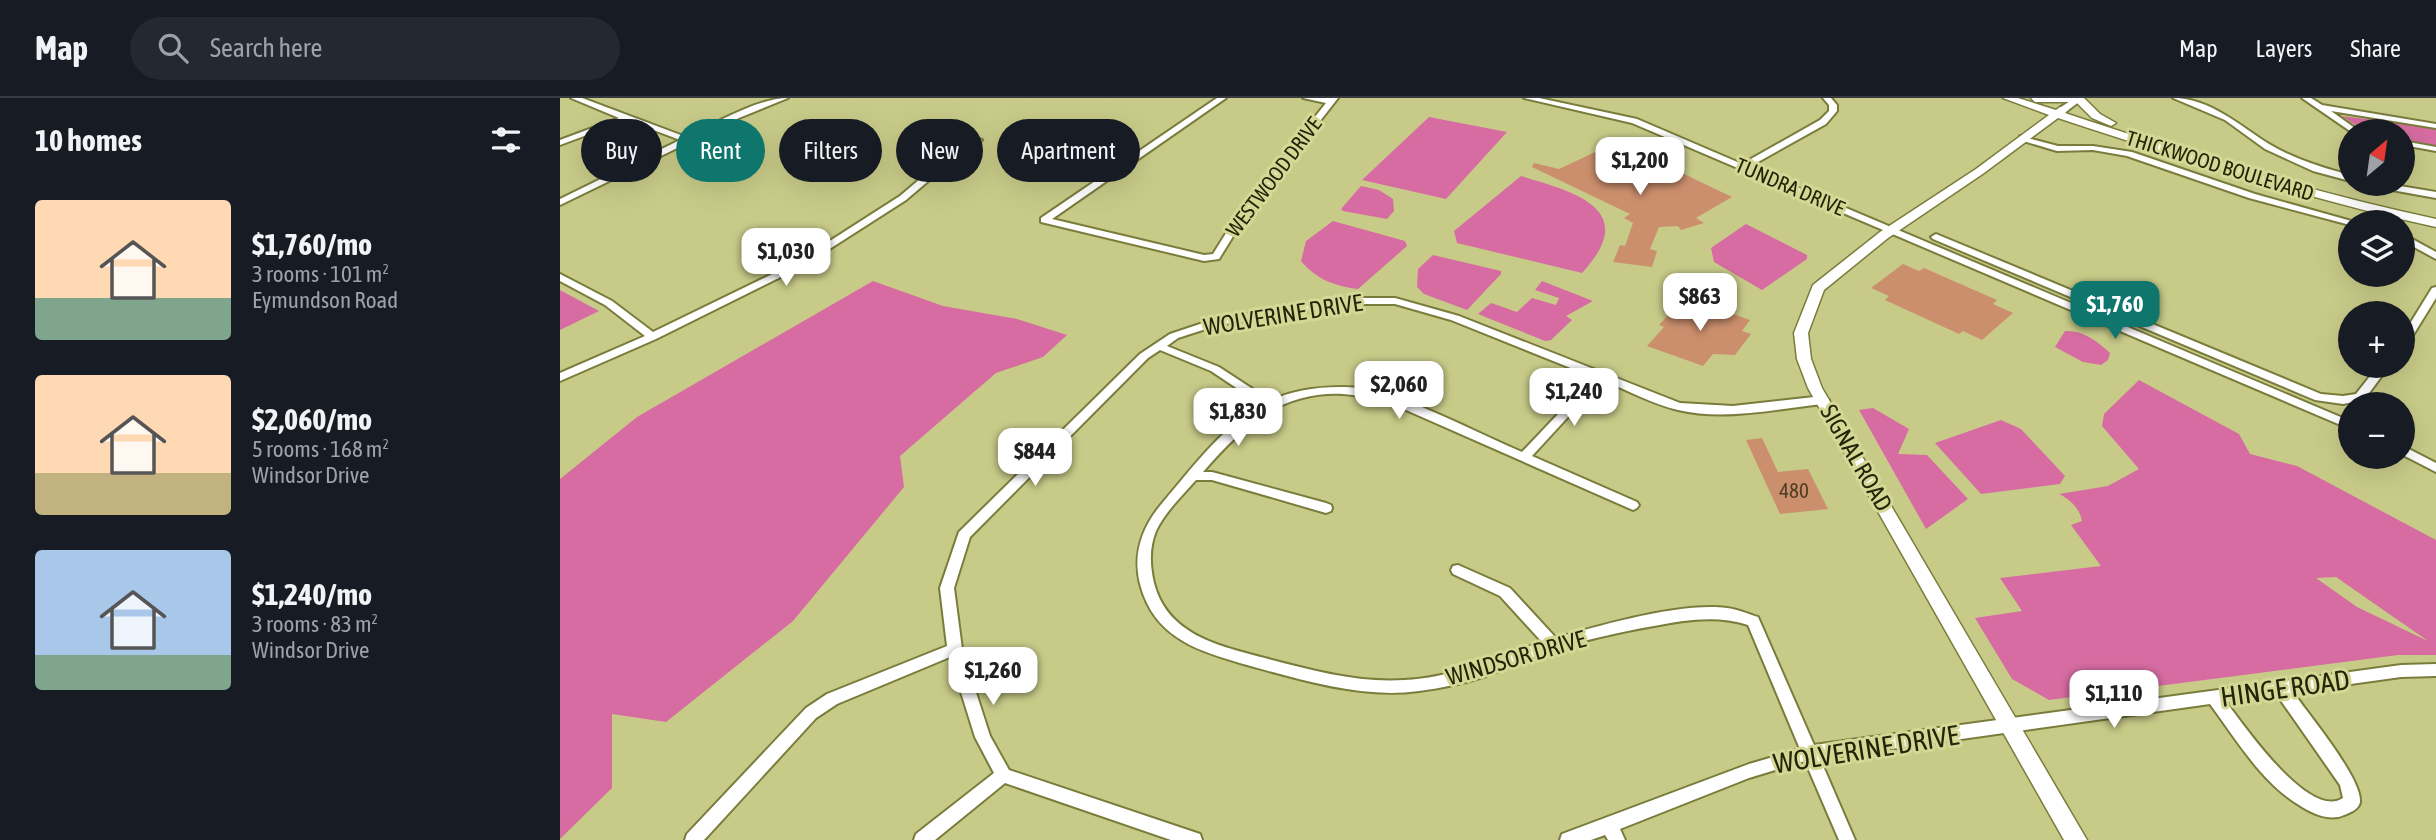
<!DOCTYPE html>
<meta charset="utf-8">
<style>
body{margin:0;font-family:"Asap Condensed",sans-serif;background:#242831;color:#f1f3f6;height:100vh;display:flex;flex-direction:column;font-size:26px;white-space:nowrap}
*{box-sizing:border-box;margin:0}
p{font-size:23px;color:#9ea1a6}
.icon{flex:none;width:38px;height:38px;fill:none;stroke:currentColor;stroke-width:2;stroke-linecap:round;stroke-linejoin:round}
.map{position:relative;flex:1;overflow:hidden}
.panel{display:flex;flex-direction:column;background:#171b24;width:560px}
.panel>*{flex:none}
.guide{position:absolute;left:21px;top:21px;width:665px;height:63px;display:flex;gap:14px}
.needle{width:46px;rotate:29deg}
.buttons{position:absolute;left:1778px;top:21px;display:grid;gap:14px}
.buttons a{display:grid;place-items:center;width:77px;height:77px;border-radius:50%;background:#171b24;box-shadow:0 7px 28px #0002;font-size:35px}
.price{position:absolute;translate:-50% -60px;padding:0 16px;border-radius:14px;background:#fff;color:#222;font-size:23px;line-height:46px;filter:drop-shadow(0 2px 4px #0008)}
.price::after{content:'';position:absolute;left:50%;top:42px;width:21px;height:16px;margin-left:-10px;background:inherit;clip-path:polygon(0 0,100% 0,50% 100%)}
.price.on{background:#0f766e;color:#fff}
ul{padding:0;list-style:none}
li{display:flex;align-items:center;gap:21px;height:175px;padding:0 35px}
li span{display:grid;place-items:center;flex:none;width:196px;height:140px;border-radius:7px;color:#555}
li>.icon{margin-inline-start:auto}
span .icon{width:84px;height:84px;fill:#fffc;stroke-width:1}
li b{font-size:30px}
h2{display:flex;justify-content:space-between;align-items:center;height:84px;padding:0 35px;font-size:30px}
.pill{padding:0 24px;border-radius:32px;background:#171b24;box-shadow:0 7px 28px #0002;font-size:24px;line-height:63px}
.pill.on{background:#0f766e;color:#fff}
header{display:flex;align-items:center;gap:42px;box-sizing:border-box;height:98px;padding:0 35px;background:#171b24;border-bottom:2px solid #363941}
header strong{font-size:33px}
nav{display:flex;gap:38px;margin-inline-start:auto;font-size:24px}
.search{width:490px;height:63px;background:#242831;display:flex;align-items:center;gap:18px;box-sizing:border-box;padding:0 24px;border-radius:38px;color:#9ea1a6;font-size:26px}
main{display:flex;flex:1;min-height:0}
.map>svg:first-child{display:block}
.green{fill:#d66ca1;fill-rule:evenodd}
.building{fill:#cb8f6d}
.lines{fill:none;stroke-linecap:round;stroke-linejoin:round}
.street-casing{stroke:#7a7c3c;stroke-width:4}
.secondary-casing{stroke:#7a7c3c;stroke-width:3}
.street{fill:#fff;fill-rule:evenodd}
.secondary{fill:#fff;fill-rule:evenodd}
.labels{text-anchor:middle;stroke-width:6;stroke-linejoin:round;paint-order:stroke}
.far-street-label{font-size:21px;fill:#242409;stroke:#d5d895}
.number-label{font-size:21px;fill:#4e3f22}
.street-label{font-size:24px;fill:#242409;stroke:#d5d895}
.near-street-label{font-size:28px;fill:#242409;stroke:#d5d895}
</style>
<header>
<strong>Map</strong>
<div class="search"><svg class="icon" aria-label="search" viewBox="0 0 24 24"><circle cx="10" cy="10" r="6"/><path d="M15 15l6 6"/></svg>Search here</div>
<nav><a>Map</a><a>Layers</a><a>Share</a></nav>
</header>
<main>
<section class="panel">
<h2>10 homes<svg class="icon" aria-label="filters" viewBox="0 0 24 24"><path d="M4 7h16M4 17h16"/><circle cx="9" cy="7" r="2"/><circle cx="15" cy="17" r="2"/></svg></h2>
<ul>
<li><span style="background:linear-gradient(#ffd9b3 70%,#7fa58c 0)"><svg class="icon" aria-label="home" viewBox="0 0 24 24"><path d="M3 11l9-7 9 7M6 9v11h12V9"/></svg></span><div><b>$1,760/mo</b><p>3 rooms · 101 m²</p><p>Eymundson Road</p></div></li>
<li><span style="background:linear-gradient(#ffd9b3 70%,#c2b280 0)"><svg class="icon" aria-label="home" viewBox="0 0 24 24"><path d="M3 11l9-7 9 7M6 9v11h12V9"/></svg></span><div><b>$2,060/mo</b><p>5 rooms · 168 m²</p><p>Windsor Drive</p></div></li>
<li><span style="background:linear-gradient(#a9c7e8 75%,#7fa58c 0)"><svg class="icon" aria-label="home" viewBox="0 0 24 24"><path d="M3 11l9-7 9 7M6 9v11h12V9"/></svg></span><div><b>$1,240/mo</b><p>3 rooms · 83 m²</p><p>Windsor Drive</p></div></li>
</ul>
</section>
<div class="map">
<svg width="1876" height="742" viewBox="0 0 1876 742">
<rect width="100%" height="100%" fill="#c8cb88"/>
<path class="green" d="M1782 18 1876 30V48L1843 42V33H1804Z
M869 19 947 34 886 101 802 82Z
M961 78C1015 94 1081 111 1022 175L897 145 894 133Z
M801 88 819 92 833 101 834 113 827 121 783 113 781 111Z
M773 123 845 143 847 148 798 191C774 188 756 181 741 163L746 143Z
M1186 126 1247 157V161L1202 192 1154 164 1151 150Z
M873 157 941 173V176L907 212 864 196 857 189 858 171Z
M313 183 383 208 457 221 507 237 483 259 436 275 340 358 344 389 233 523 106 624 52 616V690L0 741V381L77 319Z
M982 183 1033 203 1006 218 1012 222 991 242 985 243 918 216 931 205 957 214 972 200 996 207 999 200 975 192Z
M0 192 39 213 0 232Z
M1505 233C1523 232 1537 243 1550 255L1548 262 1541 267 1523 264 1495 249Z
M1579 282 1679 336 1690 356 1737 368 1876 442V557H1838L1489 602 1452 581 1415 520 1462 513 1440 480 1541 468 1511 427 1522 423C1520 411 1510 401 1499 396L1548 388 1579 371 1542 328 1544 316ZM1776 479 1868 543 1797 509 1756 480Z
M1313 310 1349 331 1338 356 1367 357 1408 401 1366 431 1299 312Z
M1441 322 1461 331 1505 378 1500 386 1421 396 1375 345Z"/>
<path class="building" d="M1048 48 1085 64H1099L1172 99 1136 120 1144 125 1121 132 1118 128 1099 129 1090 151 1097 153 1092 169 1053 164 1060 147 1065 148 1073 125 1064 120 1070 116 972 69 974 65 999 71Z
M1343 166 1359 173 1364 170 1437 202 1433 206 1453 215 1422 242 1403 233 1399 236 1325 202 1329 198 1311 190Z
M1121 203 1134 208 1138 204 1190 222 1182 233 1191 236 1175 257 1153 256 1143 268 1087 248 1104 229 1099 227Z
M1202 340 1218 374 1248 371 1268 411 1220 416 1186 342Z"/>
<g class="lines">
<g class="street-casing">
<path id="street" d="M11 0H22L126 39C154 26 198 0 228 0L179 20 0 107V101L120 42 67 22 0 47V42L59 20Z
M657 0H666L492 121 644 157 653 156 678 116 766 5 743 0H778L685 119 659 161 644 163 481 124V120Z
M964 0H979L1077 21 1182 66 1260 22 1269 13V7L1263 0H1271L1277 7V13L1266 26 1189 69 1790 323V331L1072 25Z
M1515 0H1524L1507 13H1501V9Z
M1613 0C1650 0 1680 28 1709 46 1734 61 1763 70 1790 77V83L1753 73 1705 51 1665 22Z
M1742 0H1751L1762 7 1876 26V30L1771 13 1799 33H1790Z
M1460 38 1498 48H1533L1572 54 1695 96 1795 124H1790V127L1689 100 1567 58 1533 52 1497 53 1460 42Z
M415 40 422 42 400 56 346 102 243 168 96 241 0 283V275L85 238 45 207 0 183V176L52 203 93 234 237 164 340 98 394 52Z
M1843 43 1876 49V53L1843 47Z
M1811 86H1828L1876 94V100L1815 89Z
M1376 136 1761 296 1783 298 1796 296 1818 268H1829L1804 302 1783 306 1755 302 1373 141 1371 139Z
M1843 136 1876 154V161L1843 143Z
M1876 189V200L1847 247 1843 248V237L1872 190Z
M794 200H835L899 218 1120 305 1173 308 1263 298 1269 302 1263 306C1216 311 1165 323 1118 312 1092 306 1067 292 1042 282L972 358 1077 404 1079 407 1077 410 1073 412 821 301C808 300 796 297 783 296 720 293 682 329 643 374H652L766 405 771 407 772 410 771 413 766 415 652 382H636C622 398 605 414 596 433 589 450 590 468 594 485 608 540 665 549 712 562 754 573 800 585 844 582 896 579 935 560 982 544L940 498 893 476 891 472 893 468 898 467 950 490 996 540C1041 527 1122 504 1167 510 1177 511 1188 516 1198 519L1254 647 1841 567 1876 566V578L1841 579 1733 594C1748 616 1802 680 1800 704 1799 711 1790 715 1784 717 1770 724 1751 715 1739 707 1701 684 1676 641 1650 606L1260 661 1295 742H1279L1245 663 1189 680 1060 731 1065 742H1048L1045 737 1031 742H1000L1002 736 1189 666 1240 651 1188 527C1157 517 1125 522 1094 528 1059 534 1024 542 991 553 969 560 948 570 926 578 905 585 882 590 859 593 802 601 742 582 687 567 649 556 606 545 587 505 569 467 577 434 604 403 633 369 662 329 702 307L651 273 600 252 588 260 410 439 394 490 402 551 430 638 449 672 634 734 640 736 642 742H611L445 685 375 742H354L356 736 434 675 415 639 390 559 277 606 256 620 144 742H125L127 736 246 610 267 596 387 548 380 490 399 434 580 256 610 236 652 222ZM794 206H835L891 222 1033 279 962 354C918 335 872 311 828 296 797 285 740 287 711 303L659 269 607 248 618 240 658 227ZM1717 597 1780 687 1783 700C1749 723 1684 627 1666 604Z
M1843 348 1876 365V374L1843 357Z"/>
</g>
<g class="secondary-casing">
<path id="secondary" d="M1443 0H1458L1496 12 1500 9H1508L1509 11 1505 15C1627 56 1750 94 1876 121V129C1748 101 1623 61 1498 20L1424 75 1328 140 1264 192 1248 235 1251 261 1262 290 1527 742H1504L1248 290 1237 261 1234 235 1253 187 1320 134 1416 71 1489 17Z
M1471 0H1524L1540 16 1556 25 1551 28 1532 20 1516 4H1475Z"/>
</g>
<use href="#street" class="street"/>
<use href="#secondary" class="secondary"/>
</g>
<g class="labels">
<g class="far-street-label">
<text transform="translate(1660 68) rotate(17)" y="7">THICKWOOD BOULEVARD</text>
<text transform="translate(714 79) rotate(-53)" y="7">WESTWOOD DRIVE</text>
<text transform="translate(1230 89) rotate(23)" y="7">TUNDRA DRIVE</text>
</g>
<g class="number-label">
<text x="1234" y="400">480</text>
</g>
<g class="street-label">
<text transform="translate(723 217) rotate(-9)" y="8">WOLVERINE DRIVE</text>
<text transform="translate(1296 360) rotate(60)" y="8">SIGNAL ROAD</text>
<text transform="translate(956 560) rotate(-16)" y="8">WINDSOR DRIVE</text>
</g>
<g class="near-street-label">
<text transform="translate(1725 590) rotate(-8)" y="10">HINGE ROAD</text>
<text transform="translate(1306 651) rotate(-9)" y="10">WOLVERINE DRIVE</text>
</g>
</g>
</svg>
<div class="buttons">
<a><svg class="needle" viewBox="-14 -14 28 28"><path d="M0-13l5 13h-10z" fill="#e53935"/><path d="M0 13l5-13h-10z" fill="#9ea1a6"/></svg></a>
<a><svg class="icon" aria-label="layers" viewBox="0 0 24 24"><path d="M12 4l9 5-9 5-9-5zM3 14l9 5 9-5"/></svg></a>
<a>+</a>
<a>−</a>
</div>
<b class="price" style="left:1080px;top:99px">$1,200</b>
<b class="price" style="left:226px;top:190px">$1,030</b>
<b class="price" style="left:1140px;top:235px">$863</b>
<b class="price on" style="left:1555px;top:243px">$1,760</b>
<b class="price" style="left:839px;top:323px">$2,060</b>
<b class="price" style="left:1014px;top:330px">$1,240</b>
<b class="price" style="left:678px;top:350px">$1,830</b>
<b class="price" style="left:475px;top:390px">$844</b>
<b class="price" style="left:433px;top:609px">$1,260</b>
<b class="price" style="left:1554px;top:632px">$1,110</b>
<div class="guide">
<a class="pill">Buy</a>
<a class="pill on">Rent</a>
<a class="pill">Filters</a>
<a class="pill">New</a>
<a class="pill">Apartment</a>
</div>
</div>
</main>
